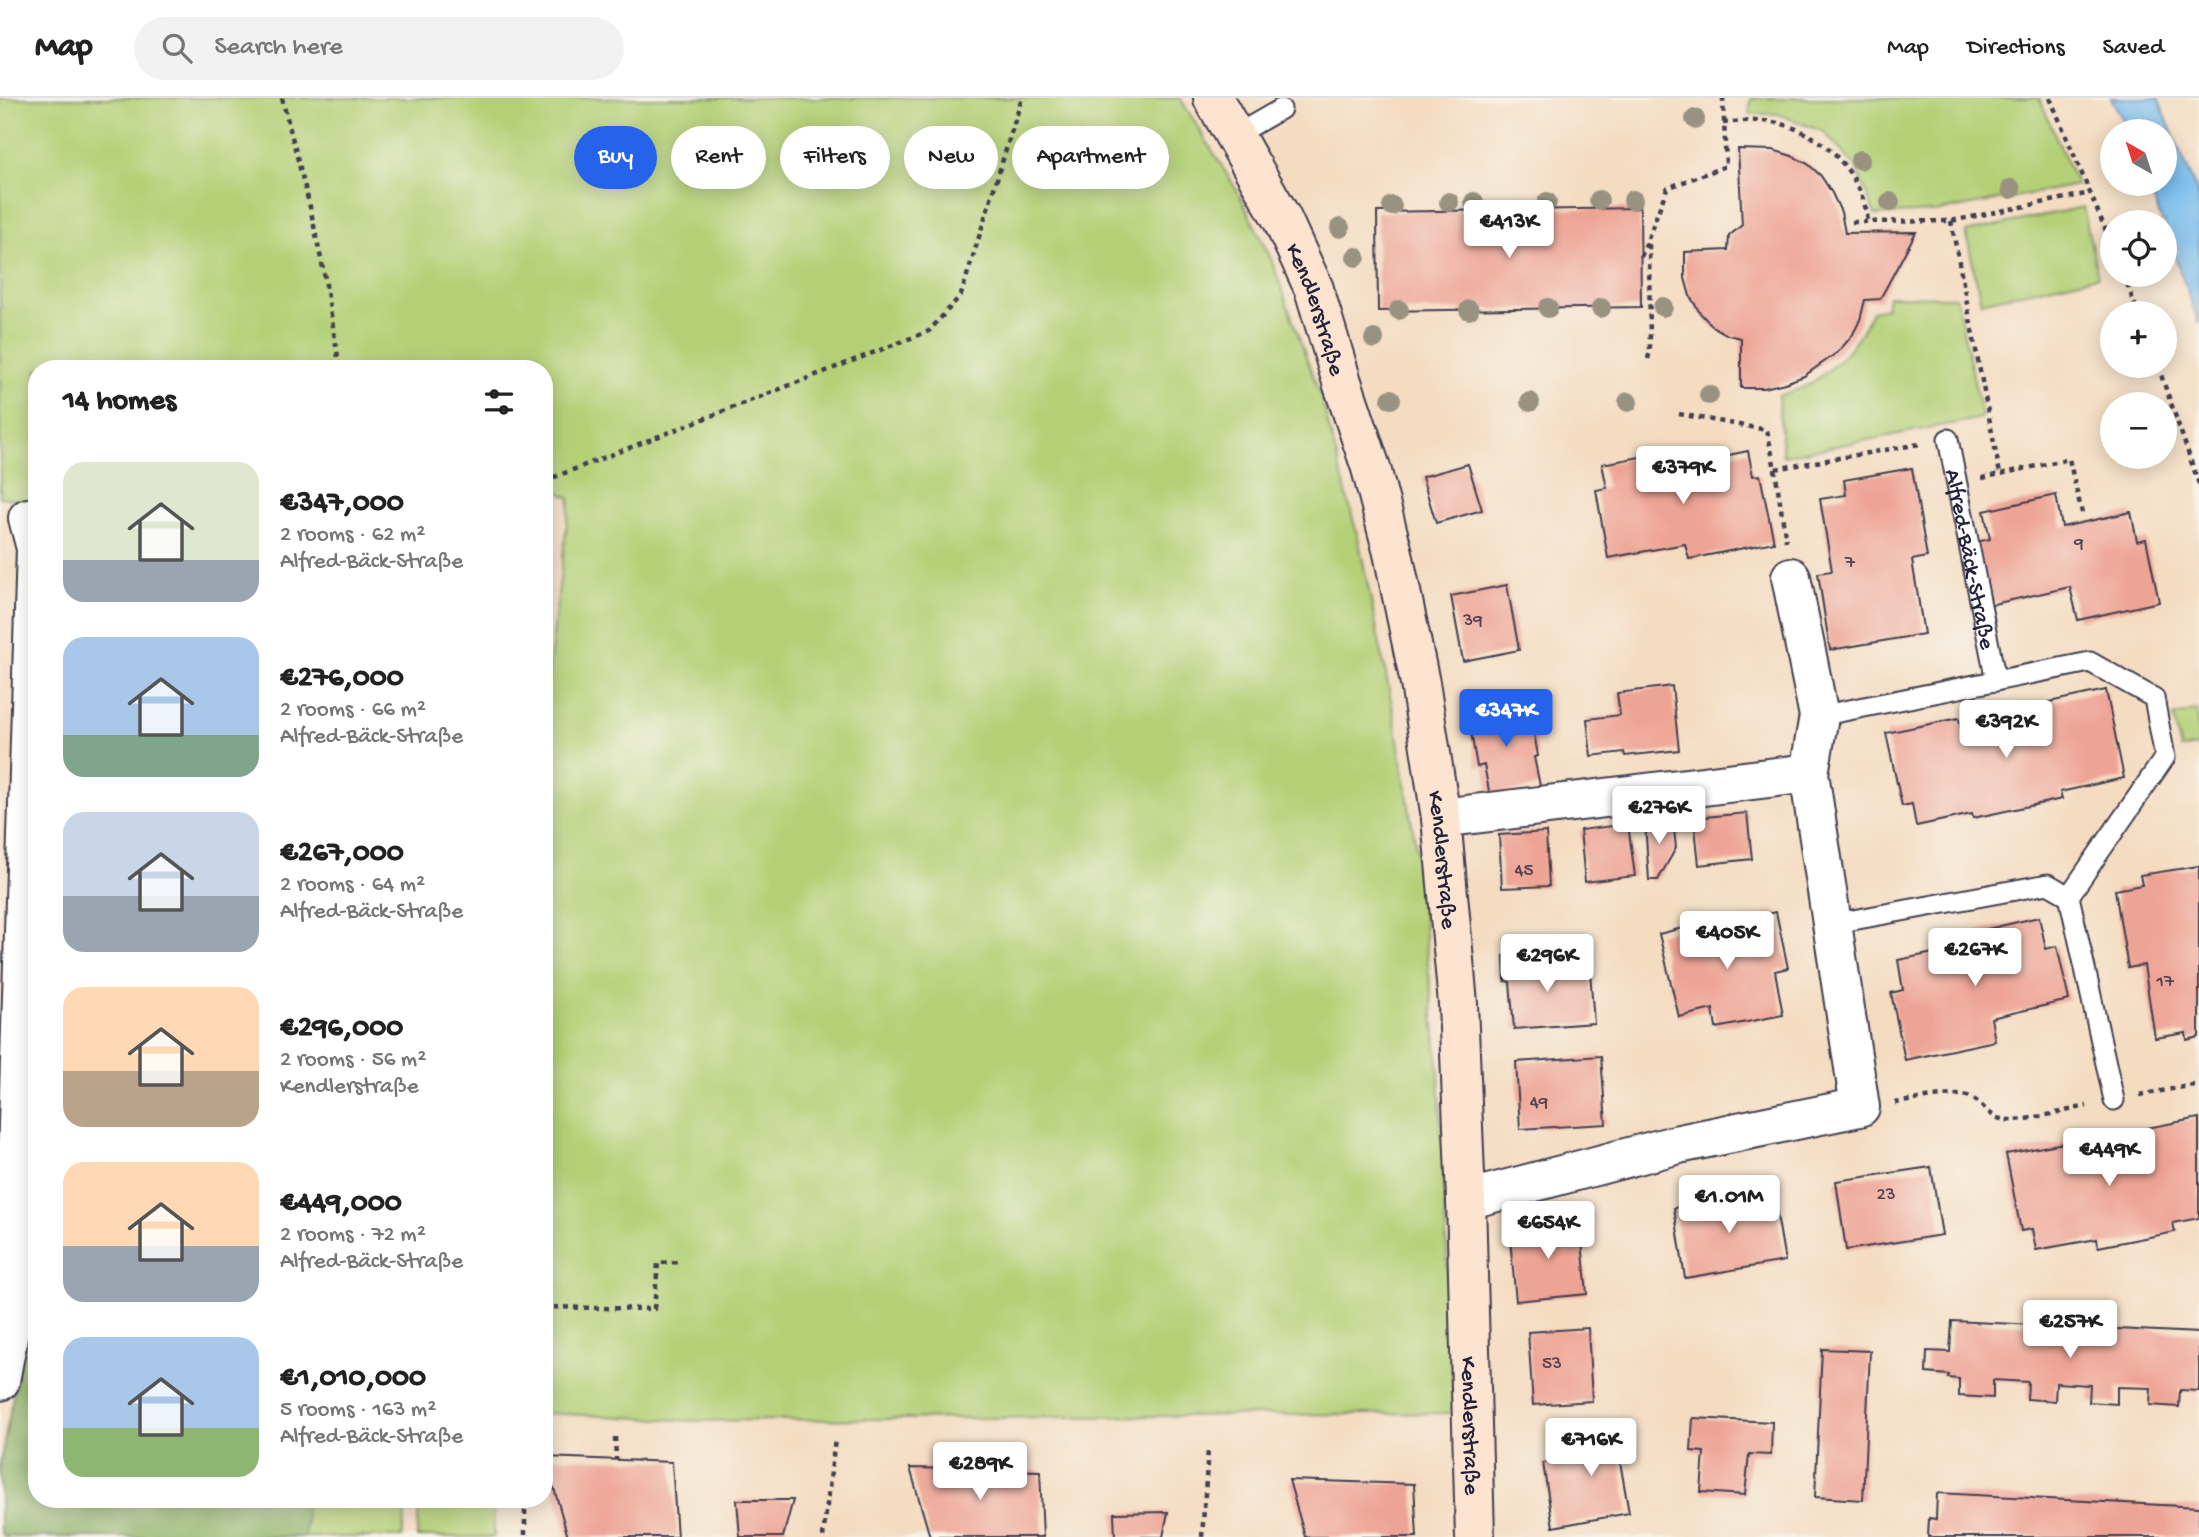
<!DOCTYPE html>
<meta charset="utf-8">
<style>
body{margin:0;font-family:"Gochi Hand",sans-serif;background:#f2f2f2;color:#222;height:100vh;display:flex;flex-direction:column;font-size:26px;white-space:nowrap}
*{box-sizing:border-box;margin:0}
p{font-size:23px;color:#767676}
.icon{flex:none;width:38px;height:38px;fill:none;stroke:currentColor;stroke-width:2;stroke-linecap:round;stroke-linejoin:round}
.map{position:relative;flex:1;overflow:hidden}
.drawer{position:absolute;left:28px;top:262px;width:525px;height:1148px;display:flex;flex-direction:column;background:#fff;border-radius:28px;box-shadow:0 4px 18px #0003}
.drawer>*{flex:none}
.hud{position:absolute;left:574px;top:28px;width:665px;height:63px;display:flex;gap:14px}
.needle{width:46px;rotate:321deg}
.controls{position:absolute;left:2100px;top:21px;display:grid;gap:14px}
.controls a{display:grid;place-items:center;width:77px;height:77px;border-radius:50%;background:#fff;box-shadow:0 4px 18px #0003;font-size:35px}
.price{position:absolute;translate:-50% -60px;padding:0 16px;border-radius:7px;background:#fff;color:#222;font-size:23px;line-height:46px;filter:drop-shadow(0 2px 4px #0008)}
.price::after{content:'';position:absolute;left:50%;top:42px;width:21px;height:16px;margin-left:-10px;background:inherit;clip-path:polygon(0 0,100% 0,50% 100%)}
.price.active{background:#2563eb;color:#fff}
ul{padding:0;list-style:none}
li{display:flex;align-items:center;gap:21px;height:175px;padding:0 35px}
li span{display:grid;place-items:center;flex:none;width:196px;height:140px;border-radius:21px;color:#555}
li>.icon{margin-inline-start:auto}
span .icon{width:84px;height:84px;fill:#fffc;stroke-width:1}
li b{font-size:30px}
h2{display:flex;justify-content:space-between;align-items:center;height:84px;padding:0 35px;font-size:30px}
.chip{padding:0 24px;border-radius:32px;background:#fff;box-shadow:0 4px 18px #0003;font-size:24px;line-height:63px}
.chip.active{background:#2563eb;color:#fff}
header{display:flex;align-items:center;gap:42px;box-sizing:border-box;height:98px;padding:0 35px;background:#fff;border-bottom:2px solid #e0e0e0}
header strong{font-size:33px}
nav{display:flex;gap:38px;margin-inline-start:auto;font-size:24px}
.search{width:490px;height:63px;background:#f2f2f2;display:flex;align-items:center;gap:18px;box-sizing:border-box;padding:0 24px;border-radius:38px;color:#767676;font-size:26px}
.map>svg:first-child{display:block}
.green{fill:#b3d076;stroke:#6a7958;stroke-width:2}
.forest{fill:#8eb267;stroke:#586a51;stroke-width:2}
.water{fill:#76bbed;stroke:#4c6e94;stroke-width:2}
.building{fill:#eea495}
.lines{fill:none;stroke-linecap:round;stroke-linejoin:round}
.lane-casing{stroke:#423e4f;stroke-width:23}
.street-casing{stroke:#423e4f;stroke-width:42}
.secondary-casing{stroke:#423e4f;stroke-width:42}
.path{stroke:#423e4f;stroke-width:4.5;stroke-dasharray:5 5;stroke-linecap:butt}
.lane{stroke:#fff;stroke-width:19}
.street{stroke:#fff;stroke-width:38}
.secondary{stroke:#fde4d1;stroke-width:38}
.tree{fill:#999281}
.labels{text-anchor:middle;stroke-width:6;stroke-linejoin:round;paint-order:stroke}
.number-label{font-size:19px;fill:#554252}
.street-label{font-size:23px;fill:#22223b;stroke:#f7f3e8}
</style>
<header>
<strong>Map</strong>
<div class="search"><svg class="icon" aria-label="search" viewBox="0 0 24 24"><circle cx="10" cy="10" r="6"/><path d="M15 15l6 6"/></svg>Search here</div>
<nav><a>Map</a><a>Directions</a><a>Saved</a></nav>
</header>
<div class="map">
<svg width="2199" height="1439" viewBox="0 0 2199 1439">
<rect width="100%" height="100%" fill="#f7f3e8"/>
<filter id="ink" filterUnits="userSpaceOnUse"><feTurbulence type="fractalNoise" baseFrequency=".0143" numOctaves="2"/><feDisplacementMap in="SourceGraphic" scale="14" xChannelSelector="R" yChannelSelector="G"/><feConvolveMatrix kernelMatrix="1 2 1 2 8 2 1 2 1" color-interpolation-filters="sRGB"/></filter>
<filter id="wash" filterUnits="userSpaceOnUse"><feTurbulence type="fractalNoise" baseFrequency=".00686" numOctaves="4" result="noise"/><feDisplacementMap in="SourceGraphic" scale="28" xChannelSelector="R" yChannelSelector="G"/><feGaussianBlur stdDeviation="1.57" result="paint"/><feColorMatrix in="noise" values="0 0 0 0 0 0 0 0 0 0 0 0 0 0 0 0 0 1.4 0 .05"/><feComposite in="paint" operator="in"/></filter>
<g filter="url(#wash)">
<rect width="100%" height="100%" fill="#f4dcc1"/>
<path class="green" d="M0 0H1180L1239 96 1271 161 1322 303 1359 444 1392 606 1417 756 1439 976 1454 1315 697 1323 544 1315V611L570 400 544 387V271H37V409C24 408 13 399 0 399Z
M1751 0H2039L2077 87 1935 114 1875 117 1856 69 1824 34 1778 16H1749Z
M2083 109 2098 178 1981 204 1966 134Z
M1888 198 1956 199 1982 320 1783 358 1778 298C1789 294 1803 291 1813 284 1840 266 1859 242 1872 213L1886 210Z
M2197 612 2199 648 2181 651 2173 619Z
M306 1402H407L402 1439H305Z
M419 1402H494V1439H417Z"/>
<path class="forest" d="M37 1245V1402H306L305 1439H5L0 1433V1365L23 1248Z"/>
<path class="water" d="M2111 0H2158L2199 99V226L2165 131V124H2162L2148 86H2165V33H2129Z"/>
<g id="blocks">
<path class="building" d="M1738 51 1773 52 1792 58 1808 66 1821 78 1832 95 1841 114 1845 135 1916 134 1880 201 1865 202 1860 222 1852 238 1838 254 1804 278 1785 285 1764 290H1741V240L1728 237 1712 228 1700 215 1690 198 1685 180V154L1728 152 1729 138 1742 127Z
M1640 110 1641 209 1378 213 1377 114Z
M1673 353 1676 368 1748 353 1753 378 1760 377 1774 444 1689 461 1685 446 1608 460 1596 392 1607 390 1602 366Z
M1468 366 1482 412 1436 425 1422 379Z
M1912 370 1927 459 1912 462 1924 536 1830 552 1818 475 1832 473 1820 401 1846 397 1844 382Z
M2056 397 2062 429 2131 414 2137 443 2146 441 2159 504 2078 522 2070 489 1989 507 1976 444 1990 441 1984 413Z
M1507 487 1519 552 1463 563 1451 498Z
M1672 588 1679 652 1625 658 1624 654 1591 658 1587 621 1620 617 1617 595Z
M2106 592 2124 680 2060 694 2062 701 1973 720 1972 716 1916 728 1912 706 1902 708 1886 635 1959 620 1961 631 2031 616 2030 608Z
M1529 606 1538 658 1534 659 1540 688 1490 698 1484 667 1477 669 1468 617Z
M1747 715 1752 761 1699 767 1694 720Z
M1673 721 1676 750 1658 782H1649L1645 725Z
M1628 726 1635 778 1585 784 1580 732Z
M1546 734 1549 788 1502 790 1499 737Z
M2199 768V939L2187 942 2186 935 2155 940 2144 867 2128 870 2115 792 2142 787 2140 777Z
M1776 814 1788 870 1775 873 1783 917 1716 930 1713 911 1679 919 1659 836 1702 825 1708 845 1736 837 1733 823Z
M2039 819 2046 851 2057 848 2069 902 1991 920 1995 943 1905 962 1891 895 1903 892 1898 862 1969 848 1966 836Z
M1534 838 1537 853 1506 856 1505 841Z
M1544 856 1546 876 1590 873 1594 925 1514 931 1510 884 1505 883 1504 858Z
M1601 958 1606 1026 1520 1031 1516 964Z
M2199 1020V1120L2173 1125 2175 1134 2098 1149 2097 1141 2036 1152 2032 1131 2021 1133 2006 1056 2080 1042 2082 1053 2149 1040 2147 1030Z
M1931 1069 1942 1137 1846 1152 1836 1083Z
M1773 1093 1785 1163 1685 1180 1674 1110Z
M1580 1123 1587 1196 1516 1203 1509 1130Z
M1952 1223 2199 1235V1293L2180 1292 2179 1309 2150 1307 2151 1290 2117 1289V1306L2089 1304 2090 1287 2056 1285 2055 1303 2027 1301 2028 1284 1993 1282V1300L1959 1298V1281L1948 1280 1949 1277 1926 1275 1927 1253 1950 1254Z
M1588 1230 1592 1303 1533 1307 1528 1234Z
M1822 1251 1870 1253 1863 1402 1815 1399Z
M1693 1320 1772 1324 1771 1357 1749 1356 1745 1397 1701 1394 1704 1354 1691 1353Z
M1632 1326 1637 1355 1619 1358 1629 1415 1553 1429 1543 1365 1582 1358 1578 1335Z
M545 1359 672 1364 677 1439H568Z
M910 1370 1040 1373 1043 1439H930Z
M1289 1382 1414 1386 1417 1439H1305Z
M1937 1395 2199 1409V1439H1928L1929 1420 1936 1421Z
M737 1402H793L783 1439H740Z
M1168 1414 1163 1439H1115L1114 1415Z"/>
</g>
</g>
<g filter="url(#ink)">
<use href="#blocks" fill-opacity="0" stroke="#423e4f" stroke-width="2"/>
<g class="lines">
<g class="lane-casing">
<g id="lane">
<path d="M1234 38 1281 11"/>
<path id="s1" d="M1948 341 1996 583"/>
<path d="M1819 618 2090 564 2154 600 2165 659 2069 798"/>
<path d="M1831 826 2048 786 2069 798 2114 1002"/>
</g>
</g>
<g class="street-casing">
<path id="street" d="M1441 720 1809 675 1819 618 1791 479
M1466 1102 1679 1046 1860 1009 1809 675
M0 1283 12 1218 36 450 28 420"/>
</g>
<g class="secondary-casing">
<g id="secondary">
<path id="s2" d="M1213 0 1282 121 1314 191 1342 284 1371 370 1393 455 1420 585 1441 720 1458 906 1466 1102 1475 1439"/>
</g>
</g>
<path class="path" d="M282 0 310 109 324 175 340 271
M2050 0 2112 147
M1723 25C1741 23 1760 21 1778 25 1825 36 1863 77 1868 124
M1951 123 2000 376
M1852 124 1951 123 2091 95
M1641 159 1667 90 1726 68 1723 0
M2124 177 2138 215
M1648 261 1650 253 1649 142
M2158 268 2199 386
M1679 316 1767 332 1775 371 1920 346
M1775 371 1786 443
M1982 380 2069 361 2082 415
M544 383 929 233 961 197 1022 0
M2140 997 2199 986
M1895 1005C1911 1003 1957 993 1970 999 1981 1004 1988 1018 2001 1021 2018 1026 2067 1012 2087 1008
M544 1209 654 1211 658 1165 680 1164
M615 1339 616 1362
M979 1345 980 1372
M525 1402V1439
M823 1439 835 1341
M1202 1439 1208 1352"/>
<use href="#lane" class="lane"/>
<use href="#street" class="street"/>
<use href="#secondary" class="secondary"/>
</g>
<g class="tree">
<circle cx="1695" cy="21" r="10"/>
<circle cx="1860" cy="62" r="10"/>
<circle cx="2011" cy="91" r="10"/>
<circle cx="1599" cy="102" r="10"/>
<circle cx="1633" cy="102" r="10"/>
<circle cx="1449" cy="104" r="10"/>
<circle cx="1474" cy="104" r="10"/>
<circle cx="1547" cy="104" r="10"/>
<circle cx="1890" cy="104" r="10"/>
<circle cx="1392" cy="108" r="10"/>
<circle cx="1340" cy="130" r="10"/>
<circle cx="1356" cy="159" r="10"/>
<circle cx="1663" cy="209" r="10"/>
<circle cx="1548" cy="210" r="10"/>
<circle cx="1601" cy="210" r="10"/>
<circle cx="1399" cy="212" r="10"/>
<circle cx="1469" cy="212" r="10"/>
<circle cx="1374" cy="241" r="10"/>
<circle cx="1709" cy="297" r="10"/>
<circle cx="1391" cy="301" r="10"/>
<circle cx="1530" cy="304" r="10"/>
<circle cx="1628" cy="304" r="10"/>
</g>
</g>
<g class="labels">
<g class="number-label">
<text x="2079" y="450">9</text>
<text x="1850" y="469">7</text>
<text x="1473" y="527">39</text>
<text x="1524" y="777">45</text>
<text x="2165" y="888">17</text>
<text x="1539" y="1009">49</text>
<text x="1886" y="1101">23</text>
<text x="1552" y="1270">53</text>
</g>
<g class="street-label">
<text dy="8" stroke="none"><textPath href="#s2" startOffset="236">Kendlerstraße</textPath></text>
<text dy="8" stroke="none"><textPath href="#s1" startOffset="122">Alfred-Bäck-Straße</textPath></text>
<text dy="8" stroke="none"><textPath href="#s2" startOffset="803">Kendlerstraße</textPath></text>
<text dy="8" stroke="none"><textPath href="#s2" startOffset="1370">Kendlerstraße</textPath></text>
</g>
</g>
</svg>
<div class="controls">
<a><svg class="needle" viewBox="-14 -14 28 28"><path d="M0-13l5 13h-10z" fill="#e53935"/><path d="M0 13l5-13h-10z" fill="#767676"/></svg></a>
<a><svg class="icon" aria-label="locate" viewBox="0 0 24 24"><circle cx="12" cy="12" r="6"/><path d="M12 2v4M12 18v4M2 12h4M18 12h4"/></svg></a>
<a>+</a>
<a>−</a>
</div>
<b class="price" style="left:1509px;top:162px">€413K</b>
<b class="price" style="left:1683px;top:408px">€379K</b>
<b class="price active" style="left:1506px;top:651px">€347K</b>
<b class="price" style="left:2006px;top:662px">€392K</b>
<b class="price" style="left:1659px;top:748px">€276K</b>
<b class="price" style="left:1727px;top:873px">€405K</b>
<b class="price" style="left:1975px;top:890px">€267K</b>
<b class="price" style="left:1547px;top:896px">€296K</b>
<b class="price" style="left:2109px;top:1090px">€449K</b>
<b class="price" style="left:1729px;top:1137px">€1.01M</b>
<b class="price" style="left:1548px;top:1163px">€654K</b>
<b class="price" style="left:2070px;top:1262px">€257K</b>
<b class="price" style="left:1591px;top:1380px">€716K</b>
<b class="price" style="left:980px;top:1404px">€289K</b>
<div class="hud">
<a class="chip active">Buy</a>
<a class="chip">Rent</a>
<a class="chip">Filters</a>
<a class="chip">New</a>
<a class="chip">Apartment</a>
</div>
<section class="drawer">
<h2>14 homes<svg class="icon" aria-label="filters" viewBox="0 0 24 24"><path d="M4 7h16M4 17h16"/><circle cx="9" cy="7" r="2"/><circle cx="15" cy="17" r="2"/></svg></h2>
<ul>
<li><span style="background:linear-gradient(#dfe7d0 70%,#9aa5b1 0)"><svg class="icon" aria-label="home" viewBox="0 0 24 24"><path d="M3 11l9-7 9 7M6 9v11h12V9"/></svg></span><div><b>€347,000</b><p>2 rooms · 62 m²</p><p>Alfred-Bäck-Straße</p></div></li>
<li><span style="background:linear-gradient(#a9c7e8 70%,#7fa58c 0)"><svg class="icon" aria-label="home" viewBox="0 0 24 24"><path d="M3 11l9-7 9 7M6 9v11h12V9"/></svg></span><div><b>€276,000</b><p>2 rooms · 66 m²</p><p>Alfred-Bäck-Straße</p></div></li>
<li><span style="background:linear-gradient(#c9d6e8 60%,#9aa5b1 0)"><svg class="icon" aria-label="home" viewBox="0 0 24 24"><path d="M3 11l9-7 9 7M6 9v11h12V9"/></svg></span><div><b>€267,000</b><p>2 rooms · 64 m²</p><p>Alfred-Bäck-Straße</p></div></li>
<li><span style="background:linear-gradient(#ffd9b3 60%,#b9a48a 0)"><svg class="icon" aria-label="home" viewBox="0 0 24 24"><path d="M3 11l9-7 9 7M6 9v11h12V9"/></svg></span><div><b>€296,000</b><p>2 rooms · 56 m²</p><p>Kendlerstraße</p></div></li>
<li><span style="background:linear-gradient(#ffd9b3 60%,#9aa5b1 0)"><svg class="icon" aria-label="home" viewBox="0 0 24 24"><path d="M3 11l9-7 9 7M6 9v11h12V9"/></svg></span><div><b>€449,000</b><p>2 rooms · 72 m²</p><p>Alfred-Bäck-Straße</p></div></li>
<li><span style="background:linear-gradient(#a9c7e8 65%,#8fb573 0)"><svg class="icon" aria-label="home" viewBox="0 0 24 24"><path d="M3 11l9-7 9 7M6 9v11h12V9"/></svg></span><div><b>€1,010,000</b><p>5 rooms · 163 m²</p><p>Alfred-Bäck-Straße</p></div></li>
</ul>
</section>
</div>
